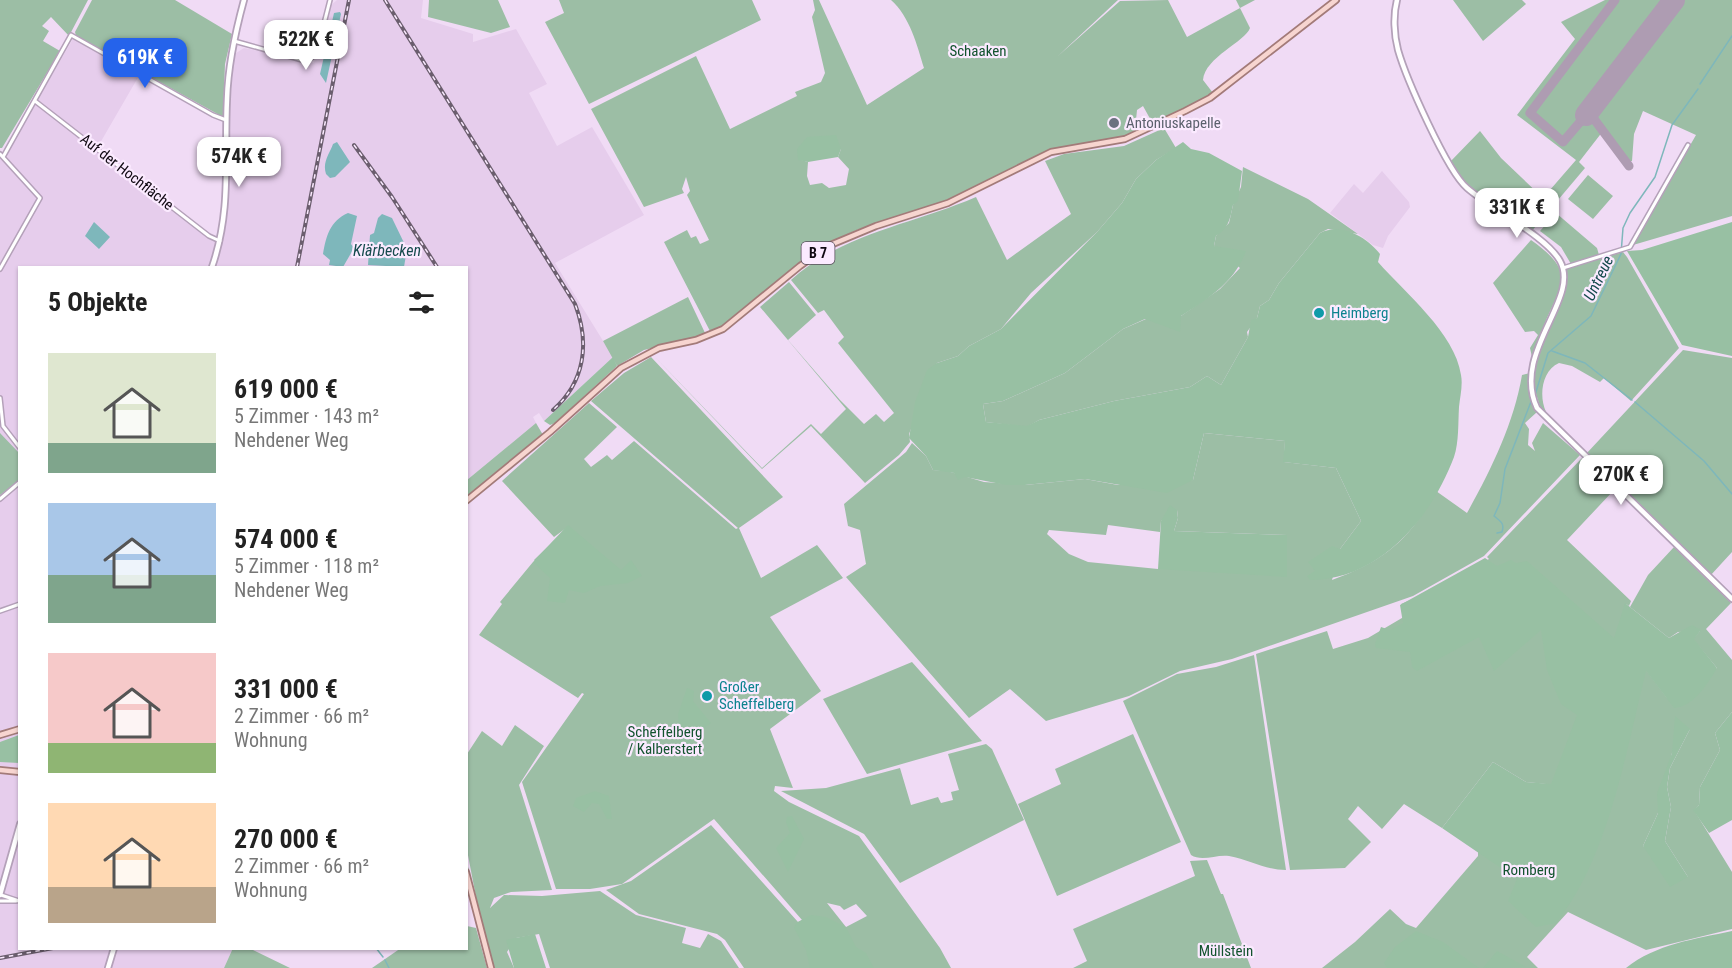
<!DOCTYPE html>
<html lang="de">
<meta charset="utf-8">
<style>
body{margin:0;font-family:"Roboto Condensed",sans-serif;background:#f2f2f2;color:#222;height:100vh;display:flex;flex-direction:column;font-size:22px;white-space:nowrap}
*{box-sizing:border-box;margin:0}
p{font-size:20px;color:#767676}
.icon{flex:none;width:33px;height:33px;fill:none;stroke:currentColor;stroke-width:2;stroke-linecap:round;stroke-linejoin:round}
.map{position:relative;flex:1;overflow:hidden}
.side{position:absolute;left:18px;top:266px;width:450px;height:684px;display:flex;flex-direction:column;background:#fff;border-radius:0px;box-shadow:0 2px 4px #0004}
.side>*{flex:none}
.price{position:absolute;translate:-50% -51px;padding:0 14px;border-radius:12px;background:#fff;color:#222;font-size:20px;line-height:39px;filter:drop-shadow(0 2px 3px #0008)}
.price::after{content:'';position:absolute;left:50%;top:36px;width:18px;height:14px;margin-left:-9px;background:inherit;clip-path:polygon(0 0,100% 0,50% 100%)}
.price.on{background:#2563eb;color:#fff}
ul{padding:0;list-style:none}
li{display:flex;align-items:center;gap:18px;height:150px;padding:0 30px}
li span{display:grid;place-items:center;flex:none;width:168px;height:120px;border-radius:0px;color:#555}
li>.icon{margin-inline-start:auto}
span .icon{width:72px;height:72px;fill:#fffc;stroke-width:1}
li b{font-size:26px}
h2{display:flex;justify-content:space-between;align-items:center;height:72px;padding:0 30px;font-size:26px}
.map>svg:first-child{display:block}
.built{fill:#e6cdec}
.green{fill:#9cbea5;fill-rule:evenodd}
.forest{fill:#98c0a3}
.water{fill:#7eb7bb}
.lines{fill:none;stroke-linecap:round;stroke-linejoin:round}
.stream{stroke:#7eb7bb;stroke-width:1.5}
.taxiway{stroke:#ae9cb2;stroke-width:9}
.runway{stroke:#ae9cb2;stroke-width:22}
.street-casing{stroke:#b4a1b9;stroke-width:6}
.secondary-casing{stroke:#b4a1b9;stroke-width:8}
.primary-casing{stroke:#a37b79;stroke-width:8}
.street{stroke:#fff;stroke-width:3}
.secondary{stroke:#fff;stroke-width:4.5}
.primary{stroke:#f7d5d0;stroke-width:4.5}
.rail-casing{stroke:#6b5e6e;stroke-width:4}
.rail{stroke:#fbeaff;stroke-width:1.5;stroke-dasharray:4.5;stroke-linecap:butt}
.worship-dot{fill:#6b7280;stroke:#fbeaff;stroke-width:2}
.culture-dot{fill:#0f9aa8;stroke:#fbeaff;stroke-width:2}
.labels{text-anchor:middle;stroke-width:4.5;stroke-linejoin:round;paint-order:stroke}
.shield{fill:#fbeaff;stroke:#564c59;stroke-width:1.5}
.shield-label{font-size:14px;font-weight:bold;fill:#100912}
.park-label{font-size:15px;fill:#12532e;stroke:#fbeaff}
.worship-label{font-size:15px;fill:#5b616d;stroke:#fbeaff;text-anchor:start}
.street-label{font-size:15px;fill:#100912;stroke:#fbeaff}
.culture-label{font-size:15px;fill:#0d838f;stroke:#fbeaff;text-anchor:start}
.water-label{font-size:16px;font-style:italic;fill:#154a4d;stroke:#fbeaff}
</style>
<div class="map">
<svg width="1732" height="968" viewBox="0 0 1732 968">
<rect width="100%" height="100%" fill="#f0dbf5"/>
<path class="built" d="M337 0H348L330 88 350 0H423L421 18 473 34V42L516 29 547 84 529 93 557 146 592 127 644 215 555 263 613 357 544 421 539 413 533 417 536 423 467 480 466 267H20V948H233L224 968H0V157L3 159 74 37 140 74 96 150 211 239 222 238 229 199V84L233 55 244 48 314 63 329 7Z
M1382 171 1409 202 1410 207 1388 236 1383 248 1373 245 1330 213 1354 184 1363 193Z"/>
<path class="green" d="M0 0H88L69 36 51 17 42 26 49 31 43 41 60 51 2 148H0Z
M92 0H175L232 34 225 64 223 117 76 36 75 32Z
M429 0H498L510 27 491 33 428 17Z
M559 0H752L761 20 589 104 545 22 564 13Z
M813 0H819L867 105 924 68C917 45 910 17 891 0H1118L1058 56 1120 1 1168 0 1187 37 1240 8 1236 0H1255L1240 8 1250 28C1245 42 1205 57 1203 80L1213 93 1153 124 1143 106 1137 110 1136 120 1141 129C1111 147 1081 141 1048 151 1016 168 983 186 949 200 909 216 865 222 828 244 786 268 756 314 711 333L664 242 687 230 691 238 696 236 700 244 709 240 687 195 690 191 686 177 682 189 684 193 644 207 591 109 696 56 730 129 797 96 795 92 821 82 825 73 812 17 815 10ZM841 149 838 157 849 169 846 185 829 188 822 183 810 185 807 176 808 162 798 159Z
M1453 0H1522L1526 4 1483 41Z
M1605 0H1732V216L1633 245 1696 135 1643 111 1634 134 1632 161 1627 162 1603 131 1579 162 1585 168 1531 232 1467 187 1450 162 1480 131 1501 158 1543 198 1576 160 1517 115 1575 39 1561 22Z
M1164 128 1176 148 1156 160 1136 179 1122 203 1097 232 1031 293 1001 329 969 346 958 356 937 363 909 434 910 442 899 455 865 483 811 426 762 469 654 356 762 468 811 424 821 434 846 409 760 307 789 282 816 315 788 340 840 400 864 424 876 414 884 422 894 413 838 343 844 337 824 310 818 313 791 280C843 233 914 224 976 197L1007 260 1071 214 1045 161 1064 154 1124 146Z
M1243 167 1308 199 1358 234 1328 229 1320 233 1279 283 1269 300 1260 306 1257 318 1247 332 1248 337 1221 385 1207 376 1190 387 1114 401 1039 420 1027 427 986 422 983 404 1003 401 1065 373 1123 329 1146 319 1181 316 1220 289 1240 268 1214 246 1216 236 1229 223 1233 205 1241 187Z
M1588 175 1613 196 1593 219 1568 199Z
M1556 213 1597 248 1599 255 1571 264 1561 247 1540 231Z
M1531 240C1585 278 1554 289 1541 335L1563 297 1567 268 1623 252 1627 257 1679 348 1631 401 1604 378 1600 382 1572 366 1559 363C1541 371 1539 397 1546 412L1543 415 1533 385 1536 358 1532 357 1530 348 1538 335 1534 331 1525 332 1493 283Z
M688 297 706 335 644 350 617 366 603 341Z
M1683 350 1732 358V552L1710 576 1586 454Z
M651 357 783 497 739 528 761 578 817 545 843 578 770 617 821 691 770 729 793 788 775 786 774 791 789 802 859 836 940 948 951 968H744L725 940 717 934 639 914 606 890 631 881 711 825 798 922 796 923 802 920 714 819 622 884 590 889H556L522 782 584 694 582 693 578 698 479 635 502 604 500 602 533 562H536L534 560 569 526 554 537 502 481 589 403 617 427 584 459 591 467 607 455 612 460 634 441 736 529 738 528 591 401 624 373ZM827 903 840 906 844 910 856 904 867 916 846 927Z
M1530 373 1529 386 1537 412 1525 423 1529 429 1528 445 1535 451 1532 443 1543 423 1580 455 1484 556 1413 596 1232 659 1180 671 1129 696 1046 721 1010 689 969 718 846 577 866 564 860 530 848 526 844 504 906 452 912 443 926 456 933 470 947 471 984 482 1025 485 1085 479 1118 485 1193 480 1204 433 1285 441 1284 462 1336 468 1361 521 1340 549 1332 580C1384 561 1410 540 1436 491L1467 513C1491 470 1514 423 1522 375ZM1177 510 1178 518 1174 531 1287 535 1158 569 1088 562 1069 554 1047 534 1049 530 1106 535 1108 525 1160 532 1161 521Z
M536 423 543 435 467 499V480Z
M0 433 20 454 19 481 0 495Z
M1582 458 1614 490 1567 540 1631 601 1629 606 1626 604 1646 670 1667 698 1717 668 1693 639 1700 631 1678 632 1669 638 1630 607 1648 575 1674 547 1731 603 1706 629 1732 660V712L1715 733 1720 750 1700 787 1699 805 1694 810 1732 872V929L1646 950 1568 912 1527 957 1538 968H1322L1355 942 1390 909 1406 924 1416 928 1478 856V851L1546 784 1526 782 1493 762 1442 828 1404 804 1382 829 1358 806 1348 819 1371 842 1345 868 1290 870 1256 654 1327 631 1333 649 1368 638 1407 615 1401 604 1435 590 1489 559 1487 557ZM1690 729 1670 768 1667 787 1671 807 1665 841 1688 877 1643 846 1658 813 1672 753Z
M1254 655 1286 870C1265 870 1250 860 1229 856 1217 854 1202 862 1191 855L1123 701 1177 674 1216 667Z
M912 662 982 741 867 774 823 699Z
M515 725 544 746 519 785 552 890 511 892 494 898 490 908 504 895 542 896 600 891 636 915 686 928 682 943 700 948 708 934 721 941 739 968H550L539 934 516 938 507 952 514 968H493L467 868 466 859 476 897 467 850V754L482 731 502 746Z
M1133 734 1181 842 1057 896 1018 804 1061 784 1055 769Z
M986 744 992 749 1024 820 900 883 864 834 781 791 826 788 900 768 911 805 938 797 941 803 953 800 951 792 959 790 948 754Z
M1207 860 1221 894H1223L1251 968H1073L1087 961 1073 929 1195 876 1190 861Z
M467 926 476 928 487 968H372L401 948H466Z
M233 948H249L290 968H224Z"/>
<path class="forest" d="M836 135 841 149 838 157 808 162 798 160 797 149 807 137Z
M1183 142 1191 149 1209 153 1242 171 1238 201 1233 205C1230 219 1229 228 1216 236L1214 246 1246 251C1235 282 1208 299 1181 316L1180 332 1145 319 1123 329 1065 373 1003 401 983 404 986 422 1027 426 1039 420 1114 401 1190 387 1207 376 1221 385 1248 337 1251 320 1257 318 1260 306 1269 300 1279 283 1320 233C1341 222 1367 237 1380 254L1378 262C1405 293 1455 333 1461 375 1463 385 1460 397 1459 407 1458 423 1459 442 1454 457 1431 518 1380 580 1310 580L1307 576 1315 571 1308 562 1332 546 1340 549 1361 521 1336 468 1283 462 1285 441 1204 433 1193 480 1167 493 1085 479 1025 485H1006L965 477 958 480 954 473 933 470 926 456 909 438 915 402 927 370 937 363 958 356 969 346 1001 329 1097 232 1122 203 1136 179 1156 160Z
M1732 222V356L1682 345 1627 251 1642 250Z
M613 357 617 366 555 423 550 425 544 421Z
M1170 505 1177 510 1178 518 1174 531 1287 535V577L1158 569 1161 521Z
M568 525 621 570 631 560 642 576 628 583 600 586 584 593 569 590 565 603 547 601 550 578 533 562Z
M1485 558 1497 566 1511 560 1516 563 1527 561 1614 638 1625 603 1669 638 1692 625 1701 630 1694 639 1717 668C1708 683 1694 707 1674 708L1646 671C1626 751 1609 857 1556 923L1536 927 1508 901 1517 879 1442 828 1493 762 1526 782 1551 784 1577 715 1561 704 1547 670 1541 630 1494 671 1479 637 1417 671 1412 667 1410 652 1376 648 1375 644 1381 627 1390 630 1403 623 1400 605Z
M687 688 694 691 693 701 711 723 702 730 699 739 691 742 689 749 681 754 678 714Z
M1732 712V820L1709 833 1693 810 1699 805 1700 787 1720 750 1715 733Z
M1675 716 1690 729 1670 768 1667 787 1671 807 1665 841 1688 877 1670 887 1643 846 1658 813 1657 793 1672 753Z
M19 735V763L0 762V742Z
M595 791 609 796 612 819H607L599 804 592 803 584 812 573 806 576 798Z
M792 816 804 839 788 872 776 848 790 833 786 822 787 817Z
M811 915 826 917 846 927 856 947 866 953 874 968H810L806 950 794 928 796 923Z
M1416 931 1443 942 1479 968H1387L1384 963 1395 947Z
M1732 931V968H1626C1656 944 1695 939 1732 931Z
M535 934 546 968H514L506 940Z
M1497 951 1526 967 1483 968Z"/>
<path class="water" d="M340 12 341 14 326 83 320 74 334 13Z
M337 142 350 162 335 177 330 178 326 174C322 162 330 153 333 144Z
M348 213 357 216 351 244 354 248 343 267 329 265 330 260 323 254C326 236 330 221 348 213Z
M382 214 392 218 407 249 404 267 368 265 370 235 374 233 378 218Z
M94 222 110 237 99 249 85 236Z"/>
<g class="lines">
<path class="stream" d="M1700 84 1732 36
M1552 351 1585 363 1632 400
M1535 395 1548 353 1591 316 1621 254 1623 228 1630 213 1655 177 1672 125 1698 89
M1635 402 1704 461 1732 494
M1497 533 1502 532C1505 523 1500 521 1494 516L1500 503 1505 469 1532 399
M376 948 383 957
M385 960 389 968"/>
<path class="taxiway" d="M1592 107 1591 115 1629 166
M1586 115 1563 142 1530 113 1615 0"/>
<path class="runway" d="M1586 115 1674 0"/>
<g class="street-casing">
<path id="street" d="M234 41 306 61 316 55 330 0
M35 101 209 236 220 241
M0 154 40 198 0 269
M3 157 71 35 213 115 226 120
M1563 268 1630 247 1688 145
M0 398 3 426 20 448
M0 499 20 482
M0 611 20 604
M1 895 19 901
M0 901H16"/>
</g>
<g class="secondary-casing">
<path id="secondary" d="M1397 0C1393 15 1394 35 1398 50 1406 78 1447 171 1467 188 1491 209 1546 236 1560 261 1581 299 1511 352 1537 408L1732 599
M212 267C232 209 224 159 227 99 228 65 235 33 244 0
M0 895 20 824
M108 968 114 948"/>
</g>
<g class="primary-casing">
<path id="primary" d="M466 501 550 432 621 368 659 348 696 340 723 329 800 266 828 246 876 226 948 203 1051 152 1125 139 1185 111 1210 98 1336 0
M0 735 20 729
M0 770 20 772
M466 872 491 968"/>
</g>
<use href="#street" class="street"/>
<use href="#secondary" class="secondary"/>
<use href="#primary" class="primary"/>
<g class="rail-casing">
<path id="rail" d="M385 0 575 304C590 343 585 382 553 410
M354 145 392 197 437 267
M297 267 349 0
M0 958 53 948"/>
</g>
<use href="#rail" class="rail"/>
</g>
<circle class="worship-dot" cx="1114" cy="123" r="6"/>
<g class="culture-dot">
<circle cx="1319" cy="313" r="6"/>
<circle cx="707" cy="696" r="6"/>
</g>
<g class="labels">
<rect class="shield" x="801.5" y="242" width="33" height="22" rx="4.5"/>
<g class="shield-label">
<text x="818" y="258">B 7</text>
</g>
<g class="park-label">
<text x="978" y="56">Schaaken</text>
<text x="665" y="737">Scheffelberg<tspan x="665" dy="17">/ Kalberstert</tspan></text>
<text x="1529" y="875">Romberg</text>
<text x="1226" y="956">Müllstein</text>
</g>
<g class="worship-label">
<text x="1126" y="128">Antoniuskapelle</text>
</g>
<g class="street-label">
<text transform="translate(127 172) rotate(38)" y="5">Auf der Hochfläche</text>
</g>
<g class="culture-label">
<text x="1331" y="318">Heimberg</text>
<text x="719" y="692">Großer<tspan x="719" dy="17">Scheffelberg</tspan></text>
</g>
<g class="water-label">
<text x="387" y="256">Klärbecken</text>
<text transform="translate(1598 278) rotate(-64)" y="6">Untreue</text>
</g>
</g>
</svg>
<b class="price" style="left:306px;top:71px">522K €</b>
<b class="price on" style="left:145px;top:89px">619K €</b>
<b class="price" style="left:239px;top:188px">574K €</b>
<b class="price" style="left:1517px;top:239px">331K €</b>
<b class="price" style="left:1621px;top:506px">270K €</b>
<section class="side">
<h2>5 Objekte<svg class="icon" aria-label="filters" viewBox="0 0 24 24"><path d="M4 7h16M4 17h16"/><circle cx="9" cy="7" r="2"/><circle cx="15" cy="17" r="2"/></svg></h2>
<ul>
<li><span style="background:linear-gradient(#dfe7d0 75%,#7fa58c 0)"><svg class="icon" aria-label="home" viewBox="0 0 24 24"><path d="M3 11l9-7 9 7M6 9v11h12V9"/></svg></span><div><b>619 000 €</b><p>5 Zimmer · 143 m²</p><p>Nehdener Weg</p></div></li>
<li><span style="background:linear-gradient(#a9c7e8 60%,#7fa58c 0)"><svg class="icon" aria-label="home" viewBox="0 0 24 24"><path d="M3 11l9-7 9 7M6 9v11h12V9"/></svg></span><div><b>574 000 €</b><p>5 Zimmer · 118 m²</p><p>Nehdener Weg</p></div></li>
<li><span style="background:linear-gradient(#f6c9c9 75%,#8fb573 0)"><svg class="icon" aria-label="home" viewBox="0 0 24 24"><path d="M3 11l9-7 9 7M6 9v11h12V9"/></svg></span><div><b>331 000 €</b><p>2 Zimmer · 66 m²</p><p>Wohnung</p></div></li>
<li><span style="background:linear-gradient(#ffd9b3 70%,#b9a48a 0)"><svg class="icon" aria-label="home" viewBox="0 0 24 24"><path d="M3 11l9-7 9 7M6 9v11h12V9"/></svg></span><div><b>270 000 €</b><p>2 Zimmer · 66 m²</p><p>Wohnung</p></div></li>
</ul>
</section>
</div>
